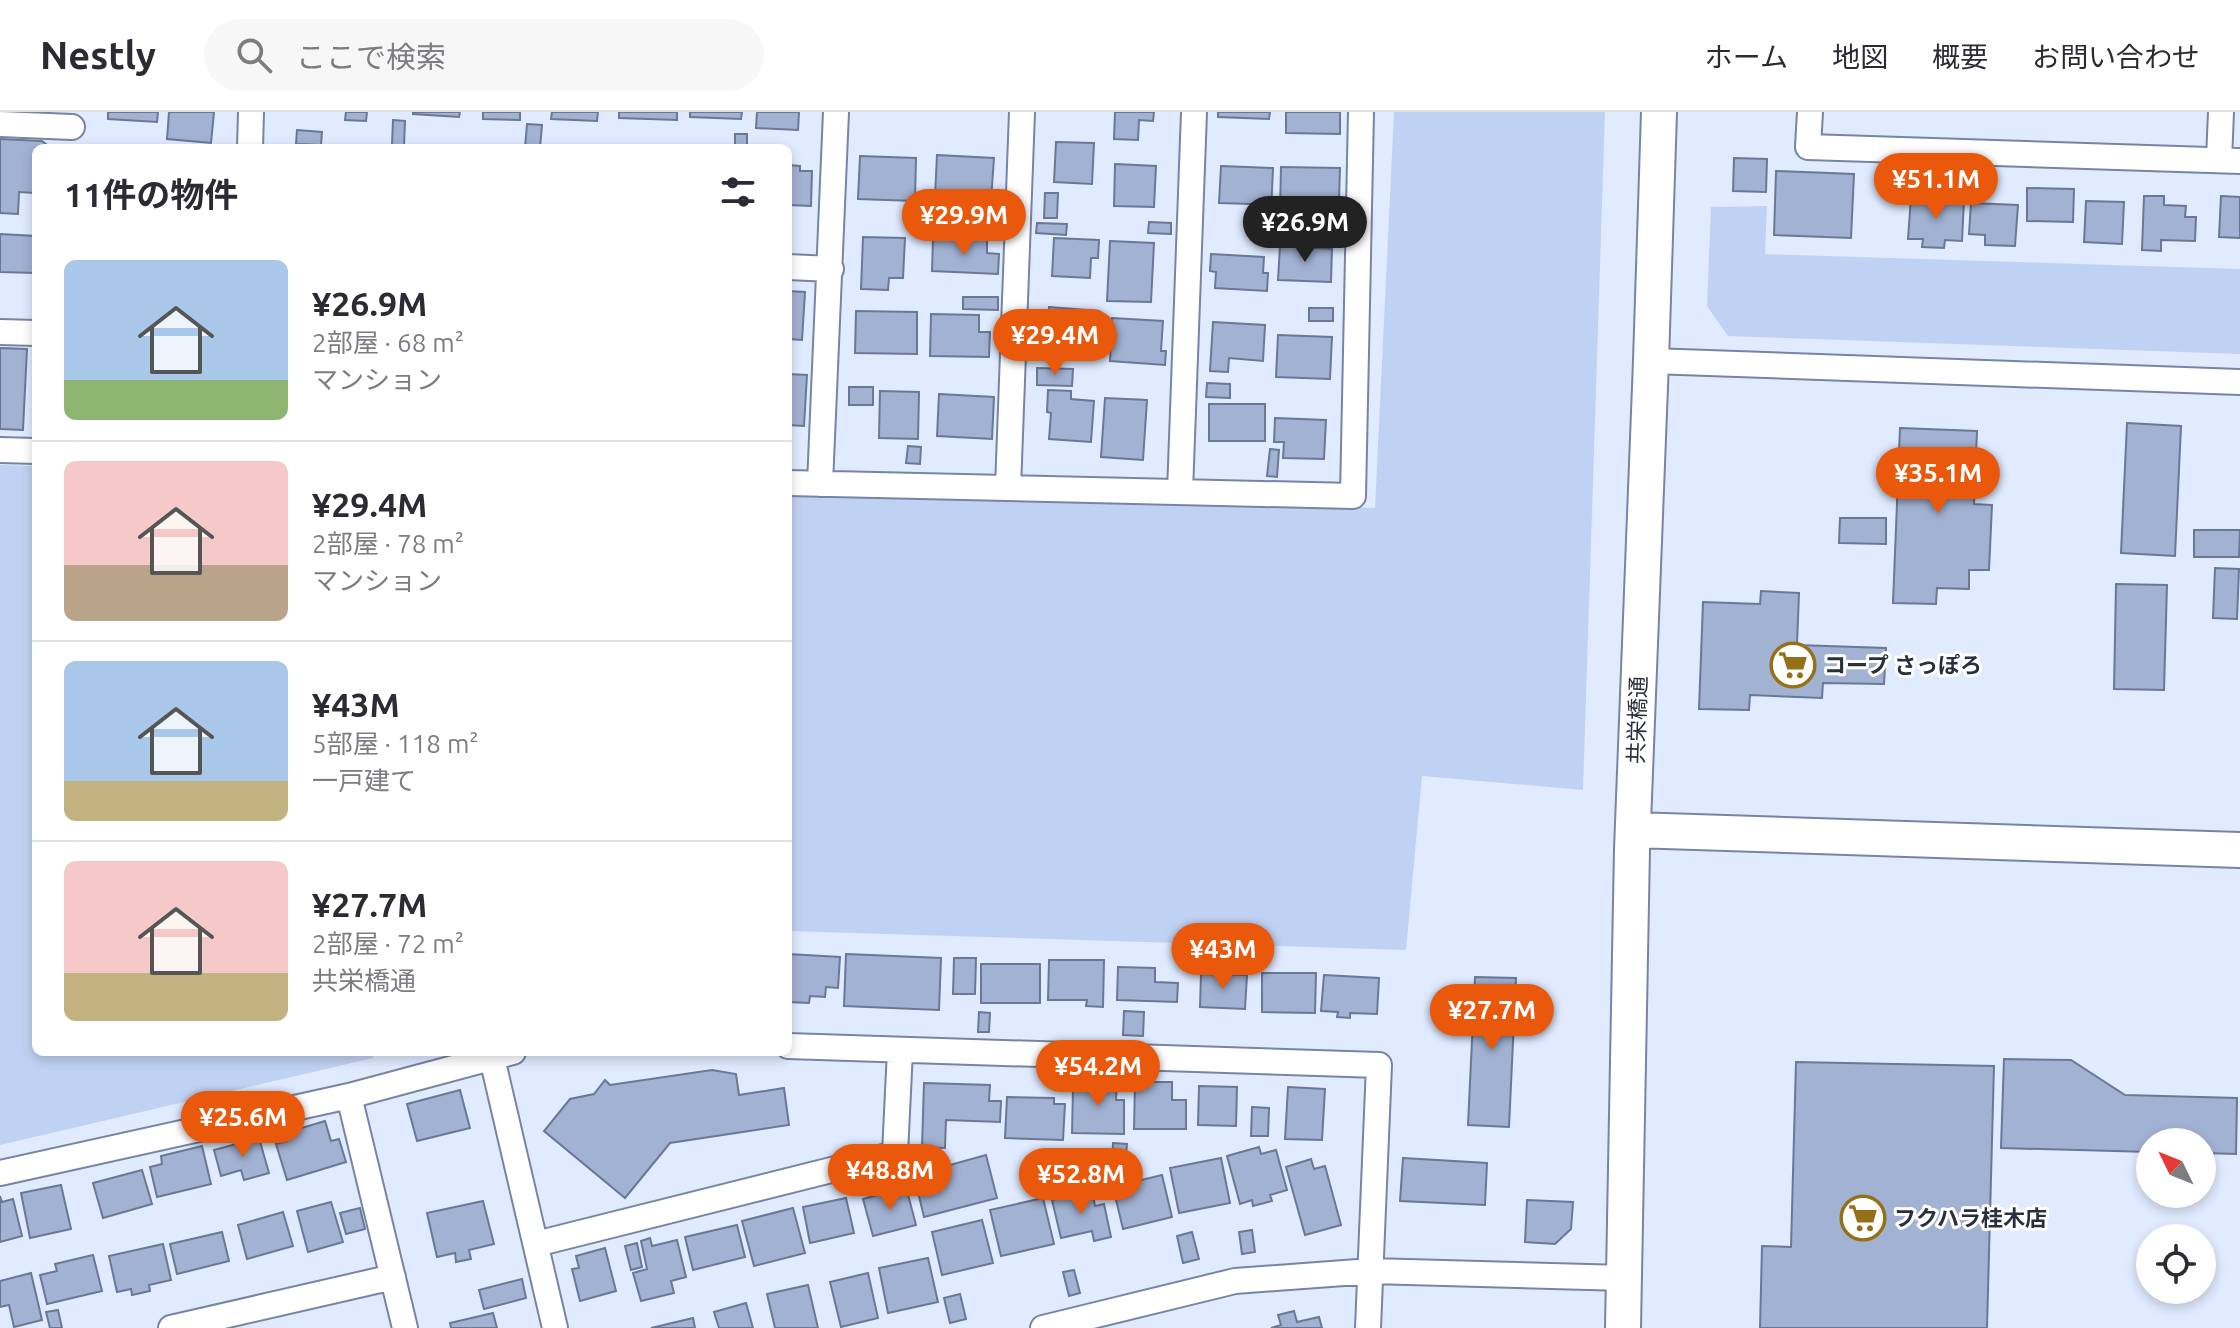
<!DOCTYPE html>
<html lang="ja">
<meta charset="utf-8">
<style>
body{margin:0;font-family:Ubuntu,"Noto Sans JP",sans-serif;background:#f7f7f7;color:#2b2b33;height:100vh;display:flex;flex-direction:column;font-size:30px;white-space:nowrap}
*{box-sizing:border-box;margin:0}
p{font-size:26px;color:#7c7c81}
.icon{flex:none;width:44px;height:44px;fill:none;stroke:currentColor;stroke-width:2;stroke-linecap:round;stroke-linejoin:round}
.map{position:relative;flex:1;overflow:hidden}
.details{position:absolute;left:32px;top:32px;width:760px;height:912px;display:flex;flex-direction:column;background:#fff;border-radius:12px;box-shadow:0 4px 12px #0003}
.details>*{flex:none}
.needle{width:52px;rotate:313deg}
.tools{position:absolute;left:2136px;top:1016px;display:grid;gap:16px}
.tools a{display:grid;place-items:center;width:80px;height:80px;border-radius:50%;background:#fff;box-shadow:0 4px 12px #0003;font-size:40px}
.price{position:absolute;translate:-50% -68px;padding:0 18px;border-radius:28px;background:#ea580c;color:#fff;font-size:26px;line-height:52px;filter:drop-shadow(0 2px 4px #0008)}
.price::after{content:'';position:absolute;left:50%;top:48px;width:24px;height:18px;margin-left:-12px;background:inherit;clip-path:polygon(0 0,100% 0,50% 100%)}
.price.active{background:#222;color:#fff}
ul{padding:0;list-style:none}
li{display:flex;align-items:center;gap:24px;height:200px;padding:0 32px}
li+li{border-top:2px solid #e1e1e2}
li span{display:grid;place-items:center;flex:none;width:224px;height:160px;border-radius:12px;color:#555}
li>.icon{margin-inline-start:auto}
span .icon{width:96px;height:96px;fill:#fffc;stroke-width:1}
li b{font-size:34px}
h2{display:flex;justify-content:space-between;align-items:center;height:96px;padding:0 32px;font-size:34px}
header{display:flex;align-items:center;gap:48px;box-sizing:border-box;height:112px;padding:0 40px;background:#fff;border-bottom:2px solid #e1e1e2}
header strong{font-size:38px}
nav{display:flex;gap:44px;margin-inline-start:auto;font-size:28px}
.search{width:560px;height:72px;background:#f7f7f7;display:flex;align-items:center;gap:20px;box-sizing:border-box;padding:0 28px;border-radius:44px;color:#7c7c81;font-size:30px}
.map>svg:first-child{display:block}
.green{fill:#c0d2f3}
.building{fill:#a2b2d2;stroke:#697896;stroke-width:2}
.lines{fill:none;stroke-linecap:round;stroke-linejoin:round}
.street-casing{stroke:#7685a3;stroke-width:28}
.secondary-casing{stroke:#7685a3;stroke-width:38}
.street{stroke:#fff;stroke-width:24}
.secondary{stroke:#fff;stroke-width:34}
.labels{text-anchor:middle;stroke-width:6;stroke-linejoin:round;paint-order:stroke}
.poi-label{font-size:22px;font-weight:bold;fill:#29303d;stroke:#fff;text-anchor:start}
.street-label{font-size:22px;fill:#29303d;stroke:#fff}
</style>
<header>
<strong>Nestly</strong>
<div class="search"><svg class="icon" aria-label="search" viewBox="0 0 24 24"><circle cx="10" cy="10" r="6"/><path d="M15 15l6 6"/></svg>ここで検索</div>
<nav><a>ホーム</a><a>地図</a><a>概要</a><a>お問い合わせ</a></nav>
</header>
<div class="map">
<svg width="2240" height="1216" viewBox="0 0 2240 1216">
<rect width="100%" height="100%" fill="#e0ebff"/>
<path class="green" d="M1394 0H1605L1583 678 1422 664 1406 838 788 819V378L1375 396Z
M1767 94 1765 142 2240 157V242L1728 224 1707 194 1711 95Z
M0 353 36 354V940H372L373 946 0 1033Z"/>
<path class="building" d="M108 0H158L157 10 108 7Z
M169 0H214L211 31 167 27Z
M346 0H367L366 9 345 8Z
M413 0H460L459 5 413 2Z
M483 0H520V8L483 7Z
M552 0H598L597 9 551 7Z
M619 0H677V8L619 6Z
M690 0H742L741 7 690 5Z
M757 0H799L798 18 756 16Z
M1115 0H1154L1153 9 1139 8 1138 28 1114 27Z
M1218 0H1270L1269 7 1218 5Z
M1286 0H1340V22L1286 21Z
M393 8 405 9 404 34 392 33Z
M527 12 542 13 540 36H525Z
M297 18 322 20 321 33 296 32Z
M735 22H747V36H735Z
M0 27 42 29 51 36H36L35 81 19 80 18 102 0 101Z
M1056 30 1094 31 1092 72 1054 70Z
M937 43 994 46 991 88 935 84Z
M860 44 916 46 915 89 858 87Z
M1734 46 1767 47 1766 80 1733 79Z
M1115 52 1156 54 1154 95 1114 94Z
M788 53 800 54V59H812L811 94 788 93Z
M1221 54 1273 56 1271 100 1251 99V92L1219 91Z
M1281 55 1340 56 1339 89H1321V98L1280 97Z
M1776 59 1854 62 1851 126 1774 123Z
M2027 76 2074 77 2073 110 2027 109Z
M1045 81H1058L1057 106H1044Z
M2144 84H2164V93L2186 94 2185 105H2196L2195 129 2161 128V139L2142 138Z
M2221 84 2240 85V126L2219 125Z
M1911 85 1964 88 1962 129 1945 128 1944 136 1922 135 1923 127H1908Z
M2086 89 2124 90 2122 132 2084 130Z
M1971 91 2018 93 2015 134 1985 133V123L1969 122Z
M1149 110 1171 111V122L1148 121Z
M1037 111 1067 112 1066 123 1036 121Z
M0 122 36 124V161L0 160Z
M863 125 905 126 903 166H889L888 178 861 177Z
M933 126 987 128V141L999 142 998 162 932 159Z
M1054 126 1099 128 1098 146H1091L1090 166 1052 164Z
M1110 129 1154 131 1151 190 1107 189Z
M1280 134 1332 137 1331 170 1278 168Z
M1211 142 1264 145 1263 161H1268L1267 179 1215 176 1216 160 1210 159Z
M788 179 805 180 802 228 788 227Z
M963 185H998V198L963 197Z
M1049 195 1099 199 1097 238 1046 234Z
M1309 196H1333V209H1309Z
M856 199 917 200V242L855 241Z
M931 202 979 203V220H990L989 245 930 244Z
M1112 206 1163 209 1161 239H1166L1165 253 1110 249Z
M1213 210 1265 213 1263 249 1229 246 1228 260 1210 259Z
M1278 223 1332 225 1330 267 1276 265Z
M0 236 27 237 23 318 0 317Z
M1037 256 1073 257 1072 274 1037 273Z
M788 262 807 263 804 314 788 313Z
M1207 271 1230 272V286L1206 285Z
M849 275H873V293H849Z
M1048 278 1071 279V287L1094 289 1091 330 1049 327 1051 301 1047 300Z
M880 279 919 280 918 327 879 326Z
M939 282 994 285 992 327 937 324Z
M1105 286 1147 288 1143 348 1101 345Z
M1209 292H1265V329H1209Z
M1275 306 1326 308 1324 347 1283 346 1284 330H1274Z
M2127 311 2181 314 2175 444 2121 441Z
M1900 316 1977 319 1974 392 1992 393 1989 458H1969V477L1937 476 1936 492 1893 491Z
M908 334 921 335 920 352 906 351Z
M1270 337 1279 338 1277 365 1267 364Z
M1840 406H1886V432L1839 431Z
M2194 418H2240L2239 445H2194Z
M2215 456 2239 457 2237 507 2213 506Z
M2116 472 2167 473 2164 578 2114 577Z
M1761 479 1799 481 1797 533 1886 536 1884 572 1823 571 1822 586 1750 583 1749 598 1699 597 1703 490 1760 492Z
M788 842 840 845 838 876 826 875 825 885 810 884 809 891 788 890Z
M846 842 941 846 939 898 844 894Z
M954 846H976L975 882H953Z
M1049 848H1104L1103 895 1086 894 1087 888H1048Z
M981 852H1040V891H981Z
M1118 855 1155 856V870L1178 871 1177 890 1117 888Z
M1262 861H1316L1315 901 1262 900Z
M1201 862 1247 863 1245 897 1200 895Z
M1324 863 1379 866 1377 902 1350 901V906L1337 905 1338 900 1321 899Z
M1475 865 1516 866 1509 1015 1468 1013Z
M1124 899 1144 900 1143 924 1123 923Z
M979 900 990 901 989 920H978Z
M2004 947 2071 948 2125 983 2237 986 2236 1042 2202 1041V1030H2150V1040L2001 1036Z
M1796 950 1994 954 1987 1216H1760L1762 1134 1791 1135Z
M712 958 736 962 739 983 784 976 789 1013 670 1031 625 1086 544 1019 570 987 594 982 605 968 610 973Z
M1079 966 1117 967 1116 988H1124V1022L1072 1021 1073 976 1080 977Z
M1135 970H1172V988H1186V1017H1134Z
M924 971 990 973 989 989H1001L1000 1010 946 1008 945 1036 922 1035Z
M1199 974 1237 975 1236 1014 1198 1013Z
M1288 975 1325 977 1322 1028 1285 1027Z
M460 978 470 1016 417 1029 407 992Z
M1007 985 1054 986V992H1065L1063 1028 1005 1026Z
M1252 995 1269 996 1268 1024H1251Z
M325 1009 331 1029 339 1027 346 1050 287 1068 276 1032 287 1029 285 1021Z
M259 1026 269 1061 244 1068 241 1058 221 1064 214 1038Z
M1113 1031 1127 1032 1125 1057 1112 1056Z
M202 1034 211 1072 157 1085 150 1055 162 1052 161 1044Z
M1259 1035 1261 1042 1276 1038 1287 1078 1270 1083 1272 1089 1253 1094 1252 1088 1240 1092 1227 1044Z
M986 1043 997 1086 924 1105 914 1063Z
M1221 1046 1230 1091 1179 1101 1170 1056Z
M1403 1046 1487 1051 1485 1093 1400 1089Z
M1311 1047 1314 1057 1325 1054 1341 1113 1305 1123 1286 1055Z
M142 1058 152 1092 103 1106 93 1071Z
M1162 1063 1172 1105 1123 1117 1113 1075Z
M61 1073 71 1117 30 1126 21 1081Z
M906 1075 916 1113 873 1124 863 1087Z
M1092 1078 1095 1094 1104 1092 1111 1125 1094 1129 1092 1119 1061 1126 1052 1088Z
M0 1084 2 1090 13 1087 22 1124 0 1130Z
M846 1086 854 1121 810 1131 803 1095Z
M1043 1086 1054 1132 1001 1144 990 1098Z
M1527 1088 1573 1090 1571 1117 1555 1132 1525 1130Z
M483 1089 494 1132 469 1138 471 1147 456 1150 455 1141 437 1145 427 1101Z
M331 1090 343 1130 308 1140 297 1099Z
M360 1096 365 1117 346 1122 340 1101Z
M793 1096 805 1141 754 1154 742 1109Z
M283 1100 293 1134 247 1147 238 1113Z
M982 1108 993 1151 942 1163 932 1120Z
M737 1113 745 1145 693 1158 685 1125Z
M1252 1118 1255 1140 1242 1142 1239 1120Z
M222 1120 229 1149 177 1162 170 1132Z
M1192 1120 1199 1147 1183 1151 1177 1124Z
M650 1126 652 1134 677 1128 686 1165 671 1169 674 1181 641 1189 633 1161 647 1157 641 1129Z
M637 1131 642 1155 631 1158 625 1134Z
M163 1132 171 1168 149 1173 150 1179 132 1183 131 1177 117 1180 109 1144Z
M605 1136 616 1179 580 1189 572 1157 579 1156 576 1144Z
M93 1143 102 1179 47 1192 40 1163 57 1159 55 1152Z
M928 1146 938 1190 888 1201 879 1156Z
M1074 1158 1080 1181 1069 1184 1063 1160Z
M31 1161 42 1208 14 1215 9 1193 0 1195V1169Z
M868 1161 878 1206 841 1215 830 1170Z
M522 1167 526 1186 484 1197 479 1178Z
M808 1173 818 1216H775L767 1182Z
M960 1182 966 1207 950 1211 944 1186Z
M746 1191 753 1216H719L714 1200Z
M58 1198 62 1216H50L46 1200Z
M1294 1199 1297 1210 1319 1205 1322 1216H1271L1281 1213 1278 1203Z
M493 1201 497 1216H451L450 1211Z
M693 1206 695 1216H651Z"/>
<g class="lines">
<g class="street-casing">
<path id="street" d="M1810 0 1808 35 2240 49
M0 12 72 15
M250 36 251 0
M2219 48 2221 0
M788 155 831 157
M0 220 36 221
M1651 249 2240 270
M0 338 36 339
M788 371 1353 384 1361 0
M820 372 836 0
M1008 376 1022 0
M1180 380 1194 0
M788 934 1379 953 1368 1216
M492 946 555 1216
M349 984 405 1216
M0 1061 349 984 513 940
M536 1132 895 1042 900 938
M171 1216 393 1165
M1043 1216 1235 1169 1371 1159 1625 1166"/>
</g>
<g class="secondary-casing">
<path id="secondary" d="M1633 718 2240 738
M1623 1216 1632 737 1651 249 1659 0"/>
</g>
<use href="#street" class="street"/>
<use href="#secondary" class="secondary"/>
</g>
<defs>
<g id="supermarket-ring" transform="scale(2.3)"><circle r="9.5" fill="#fff" stroke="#957019" stroke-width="1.5"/><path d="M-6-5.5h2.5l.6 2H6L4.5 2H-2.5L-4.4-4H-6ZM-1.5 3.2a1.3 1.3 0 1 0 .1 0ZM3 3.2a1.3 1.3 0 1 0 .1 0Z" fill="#957019"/></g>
</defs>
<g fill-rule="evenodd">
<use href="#supermarket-ring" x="1793" y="553"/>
<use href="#supermarket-ring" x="1863" y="1106"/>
</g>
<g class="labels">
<g class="poi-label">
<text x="1824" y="561">コープ さっぽろ</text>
<text x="1894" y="1114">フクハラ桂木店</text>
</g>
<g class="street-label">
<text transform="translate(1637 608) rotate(-88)" y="8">共栄橋通</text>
</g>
</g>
</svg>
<div class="tools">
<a><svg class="needle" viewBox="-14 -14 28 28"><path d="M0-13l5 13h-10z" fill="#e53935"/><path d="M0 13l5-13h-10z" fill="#7c7c81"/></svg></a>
<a><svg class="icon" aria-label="locate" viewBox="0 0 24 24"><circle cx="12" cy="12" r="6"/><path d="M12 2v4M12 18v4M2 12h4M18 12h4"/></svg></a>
</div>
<b class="price" style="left:1936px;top:109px">¥51.1M</b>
<b class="price" style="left:964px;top:145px">¥29.9M</b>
<b class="price active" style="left:1305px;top:152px">¥26.9M</b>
<b class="price" style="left:1055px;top:265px">¥29.4M</b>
<b class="price" style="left:1938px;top:403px">¥35.1M</b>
<b class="price" style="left:1223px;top:879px">¥43M</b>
<b class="price" style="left:1492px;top:940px">¥27.7M</b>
<b class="price" style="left:1098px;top:996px">¥54.2M</b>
<b class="price" style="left:243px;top:1047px">¥25.6M</b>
<b class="price" style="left:890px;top:1100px">¥48.8M</b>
<b class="price" style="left:1081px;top:1104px">¥52.8M</b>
<section class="details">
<h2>11件の物件<svg class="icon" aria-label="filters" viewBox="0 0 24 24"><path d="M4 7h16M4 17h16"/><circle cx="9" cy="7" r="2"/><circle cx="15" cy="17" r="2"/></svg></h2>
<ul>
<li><span style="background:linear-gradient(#a9c7e8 75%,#8fb573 0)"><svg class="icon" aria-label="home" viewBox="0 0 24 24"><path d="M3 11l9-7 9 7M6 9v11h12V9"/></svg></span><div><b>¥26.9M</b><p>2部屋 · 68 m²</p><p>マンション</p></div></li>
<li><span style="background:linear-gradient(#f6c9c9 65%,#b9a48a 0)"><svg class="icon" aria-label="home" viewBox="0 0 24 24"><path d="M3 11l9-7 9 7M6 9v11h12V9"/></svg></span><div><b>¥29.4M</b><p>2部屋 · 78 m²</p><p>マンション</p></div></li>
<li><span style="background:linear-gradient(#a9c7e8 75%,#c2b280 0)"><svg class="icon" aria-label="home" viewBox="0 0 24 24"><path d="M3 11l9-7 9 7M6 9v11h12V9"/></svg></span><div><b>¥43M</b><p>5部屋 · 118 m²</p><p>一戸建て</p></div></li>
<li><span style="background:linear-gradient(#f6c9c9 70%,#c2b280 0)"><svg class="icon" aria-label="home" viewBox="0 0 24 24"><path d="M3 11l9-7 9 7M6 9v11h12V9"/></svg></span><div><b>¥27.7M</b><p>2部屋 · 72 m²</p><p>共栄橋通</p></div></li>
</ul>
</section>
</div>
